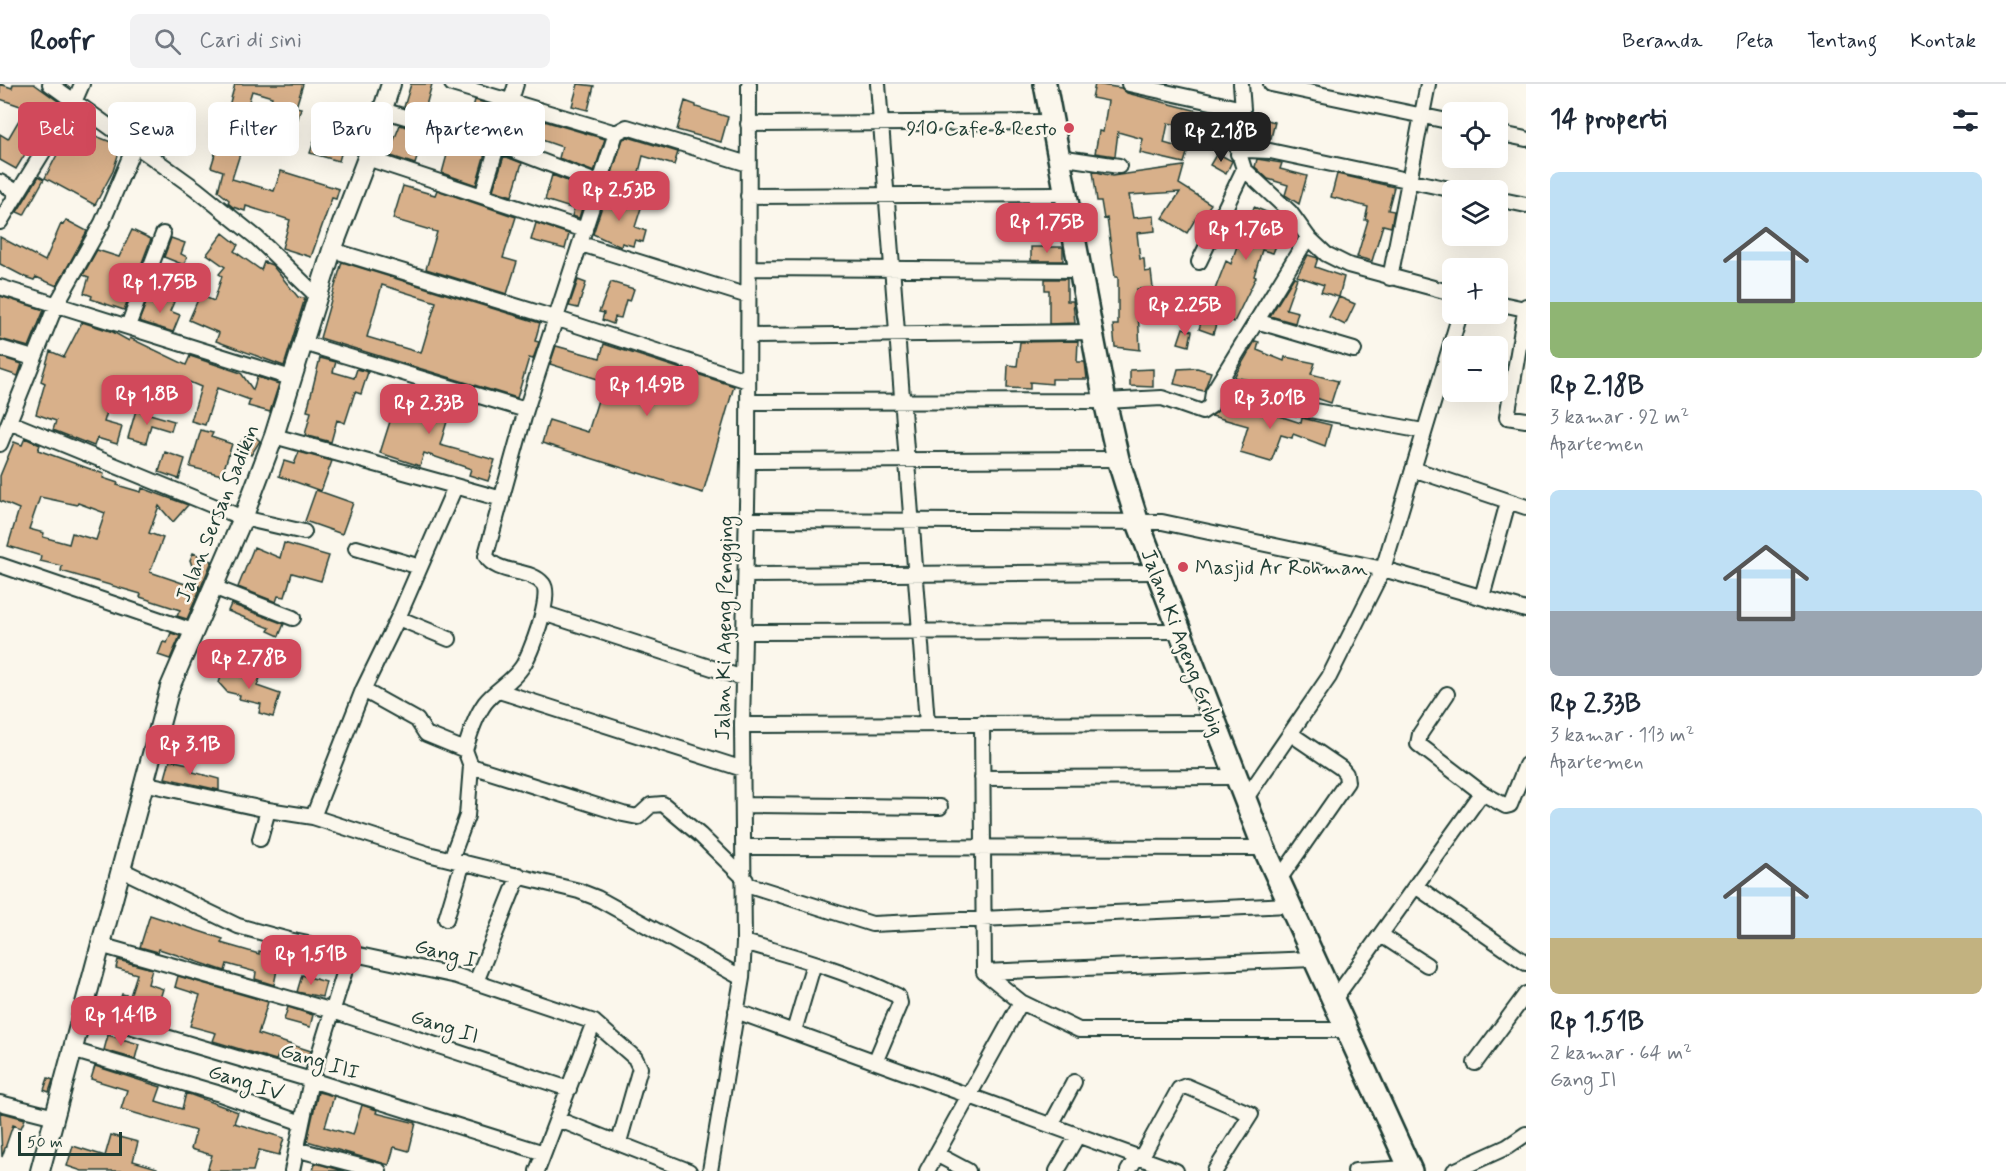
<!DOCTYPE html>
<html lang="id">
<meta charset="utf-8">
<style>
body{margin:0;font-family:Mynerve,sans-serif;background:#f2f2f3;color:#1f2937;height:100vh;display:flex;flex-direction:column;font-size:22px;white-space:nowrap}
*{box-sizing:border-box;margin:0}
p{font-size:20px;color:#747a83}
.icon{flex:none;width:33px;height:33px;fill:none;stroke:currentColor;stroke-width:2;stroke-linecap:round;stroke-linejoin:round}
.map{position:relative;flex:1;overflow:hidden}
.sheet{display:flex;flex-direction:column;background:#fff;width:480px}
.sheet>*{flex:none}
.top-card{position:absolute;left:18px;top:18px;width:570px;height:54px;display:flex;gap:12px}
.controls{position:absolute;left:1442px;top:18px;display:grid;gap:12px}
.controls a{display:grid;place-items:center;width:66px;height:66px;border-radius:9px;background:#fff;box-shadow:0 6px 24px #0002;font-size:30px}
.scale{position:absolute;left:18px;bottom:15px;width:104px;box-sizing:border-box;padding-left:6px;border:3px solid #1f3d34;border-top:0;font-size:16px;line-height:21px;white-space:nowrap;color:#1f3d34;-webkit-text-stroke:4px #fbf7ec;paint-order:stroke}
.price{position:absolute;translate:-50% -51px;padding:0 14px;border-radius:12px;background:#d1495b;color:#fff;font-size:20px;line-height:39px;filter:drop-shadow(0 2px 3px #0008)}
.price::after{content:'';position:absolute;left:50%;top:36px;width:18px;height:14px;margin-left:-9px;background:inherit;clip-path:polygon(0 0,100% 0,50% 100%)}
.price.current{background:#222;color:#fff}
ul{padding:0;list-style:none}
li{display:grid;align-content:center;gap:12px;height:318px;padding:0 24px}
li span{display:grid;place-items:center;height:186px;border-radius:9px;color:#555}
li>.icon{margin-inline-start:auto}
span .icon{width:108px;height:108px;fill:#fffc;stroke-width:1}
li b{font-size:26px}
h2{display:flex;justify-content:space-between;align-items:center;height:72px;padding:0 24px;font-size:26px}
.chip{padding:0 21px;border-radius:9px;background:#fff;box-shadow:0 6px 24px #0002;font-size:21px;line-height:54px}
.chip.current{background:#d1495b;color:#fff}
header{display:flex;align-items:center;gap:36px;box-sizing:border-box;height:84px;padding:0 30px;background:#fff;border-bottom:2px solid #e0e1e3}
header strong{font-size:28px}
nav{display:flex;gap:33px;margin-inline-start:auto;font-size:21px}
.search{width:420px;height:54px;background:#f2f2f3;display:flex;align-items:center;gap:15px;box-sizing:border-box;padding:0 21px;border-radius:9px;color:#747a83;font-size:22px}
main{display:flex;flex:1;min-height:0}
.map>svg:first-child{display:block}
.building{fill:#d8b08a;stroke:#1f3d34;stroke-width:1.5;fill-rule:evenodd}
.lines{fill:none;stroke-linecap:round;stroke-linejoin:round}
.minor-casing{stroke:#1f3d34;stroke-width:18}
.secondary-casing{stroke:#1f3d34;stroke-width:22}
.primary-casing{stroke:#1f3d34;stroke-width:26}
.minor{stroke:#fbf7ec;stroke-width:14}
.secondary{stroke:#fbf7ec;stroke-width:18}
.primary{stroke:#fbf7ec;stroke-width:21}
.poi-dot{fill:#d1495b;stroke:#fbf7ec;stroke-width:2}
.labels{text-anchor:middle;stroke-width:5;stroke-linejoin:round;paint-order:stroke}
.poi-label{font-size:21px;fill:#1f3d34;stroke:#fbf7ec;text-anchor:end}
.street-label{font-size:21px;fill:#1f3d34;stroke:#fbf7ec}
</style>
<header>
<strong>Roofr</strong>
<div class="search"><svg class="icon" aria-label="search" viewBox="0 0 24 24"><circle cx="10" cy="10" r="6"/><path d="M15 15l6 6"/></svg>Cari di sini</div>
<nav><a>Beranda</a><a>Peta</a><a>Tentang</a><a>Kontak</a></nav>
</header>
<main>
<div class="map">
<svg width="1526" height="1087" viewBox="0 0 1526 1087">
<rect width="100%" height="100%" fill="#fbf7ec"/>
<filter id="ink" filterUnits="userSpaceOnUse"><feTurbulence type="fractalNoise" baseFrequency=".0167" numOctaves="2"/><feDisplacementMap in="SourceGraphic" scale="12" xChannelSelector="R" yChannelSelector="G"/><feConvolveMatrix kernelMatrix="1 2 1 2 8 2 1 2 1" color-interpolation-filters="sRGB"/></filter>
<g filter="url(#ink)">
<path class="building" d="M0 0 12 4 13 0H34L62 20 55 31 36 40 22 63 27 67 16 85 0 76V50L8 55 26 24 0 15Z
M235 0H303L296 23 301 24 296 41 266 33 272 13 252 7 246 27 229 22Z
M411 0H432L424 29 404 23Z
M578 0 594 2 588 26 572 22Z
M1095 0 1121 4 1127 9 1206 29 1202 45 1168 39 1164 59 1188 66 1184 79 1140 69 1143 55 1118 48 1115 72 1095 69 1099 47 1103 48 1108 17 1092 14Z
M475 16 494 22 487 48 468 42Z
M685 17 696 21V23L728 33 721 58 677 46Z
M324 28 351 35 339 77 310 69Z
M77 30 97 45 93 51 121 62 113 87 95 121 45 94 62 61 59 60Z
M524 31 605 55 594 88 559 74 562 63 519 48Z
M1251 32 1275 38 1271 54 1248 48Z
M400 41 425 48 415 80 388 71Z
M223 44 246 51 232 95 274 107 281 87 339 105 336 115 332 114 311 173 282 164 290 136 246 122 245 127 233 123 228 119 229 116 218 107 223 87 211 83Z
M628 53 678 68 674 81 643 72 637 96 612 89 623 55Z
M451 56 486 66 476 101 442 89Z
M1217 69 1232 77 1226 90 1210 81Z
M504 72 522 79 512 112 493 106Z
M1257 75 1282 79 1280 85 1307 92 1299 120 1285 111 1288 101 1268 95 1255 83Z
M1184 82 1179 100 1211 120 1203 132 1199 129 1187 149 1163 134 1180 108 1129 111 1133 134 1154 132 1155 147 1137 149 1140 175H1144L1145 188 1151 187 1153 204 1137 205 1140 266 1115 263 1113 241H1118V193H1115L1107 134 1104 135 1101 117H1097L1093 87 1112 92Z
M1337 90 1394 103 1388 126 1394 127 1391 143 1383 141 1372 177 1357 173 1368 136H1365L1368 123 1331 113Z
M552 91 588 105 579 134 572 132 574 125 545 116Z
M39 92 44 95 24 131 17 128Z
M403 102 435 111 437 106 516 133 503 174 517 178 507 210 426 185 437 148 393 135Z
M606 110 642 121 635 143 646 147 643 158 635 156 633 162 622 159 621 163 593 150Z
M1254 123 1281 134 1275 158 1277 159 1273 169 1262 166 1254 192 1256 193 1234 238 1217 230 1224 214 1214 208 1226 177 1231 180 1239 156 1233 153 1234 141 1246 146Z
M66 136 87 147 57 202 36 193 34 196 25 193 0 180V153L45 177 61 140 63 141Z
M536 139 569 150 565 165 531 156Z
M132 146 151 155 124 226 91 215 92 212 84 209 89 193 83 191 97 166 119 173Z
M223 149 238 161 234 167 261 186 264 178 272 181 298 213 305 214 284 282 216 257 219 249 189 236 200 211 214 217 222 192 219 190 225 183 207 170Z
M171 154 185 159 181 170 187 173 184 181 164 173Z
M1031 163H1063V177H1031Z
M1308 171 1318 174 1315 183 1344 193 1339 213 1321 208 1324 201 1297 192Z
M342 178 540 239 535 257 539 258 533 275 529 274 517 314 320 254ZM382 201 436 218 421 269 367 253Z
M1294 193 1297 194 1286 225 1298 228 1295 239 1270 232Z
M1045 195H1067V217H1073L1075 239 1049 240V206H1045Z
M578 196 586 199 578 224 569 222Z
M611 198 634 205 630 217 626 216 621 234 615 233 613 240 602 236 604 229 599 228Z
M0 212 44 226 29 263 0 255Z
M162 213 174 218 170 227 180 231 173 248 139 237 148 214 160 218Z
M1339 213 1355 220 1345 241 1329 233Z
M1203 232 1217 237 1213 250 1199 245Z
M82 238 113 248 129 257 130 254 186 281 190 272 241 289 253 306 257 293 279 300 270 328 248 322 250 316 217 304 205 341 191 337 201 303 180 294 168 303 158 298 156 308 146 314 116 298 104 338 122 343 117 360 97 354 94 362 53 346 56 337 36 330 45 299 41 297 50 267 64 273Z
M1183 244 1192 247 1189 262 1178 259Z
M1078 257 1077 278H1085L1087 295H1052V300L1030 298V305L1007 304 1008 281 1017 282 1020 258Z
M1255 257 1259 258 1257 266 1284 277 1285 273 1315 279 1311 290 1338 297 1331 319 1316 314 1317 310 1234 293Z
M604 260 734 302 703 409 542 359 549 336 588 348 604 297 550 280 556 262 600 274Z
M0 273 22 280 18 292 0 286Z
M320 274 336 278 333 288 354 294 357 285 368 288 361 310 355 308 345 339 337 336 331 358 305 351 311 328 307 327Z
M1197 284 1211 288 1204 307 1174 300 1178 285Z
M1153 285V303L1130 302V286Z
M418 303 454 314 440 361 495 376 488 397 469 391 471 385 424 369 420 382 380 369 394 325 411 330Z
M1223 319 1258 325 1301 339 1302 334 1331 341 1325 362 1293 350 1292 354 1281 351 1271 378 1240 369 1248 342 1212 332Z
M136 326 174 337 171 347 151 341 146 359 128 354Z
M201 346 213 349 211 353 232 360 222 391 190 383Z
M250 348 260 357 251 371 239 360Z
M25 354 40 361 38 366 104 390 103 394 118 399 117 401 141 408 142 404 188 421 173 438 159 422 149 449 163 454 150 488 200 505 187 535 177 532 180 526 140 513 141 510 61 487 62 482 40 477 41 472 8 462 19 425 0 417V392L14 358 22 361ZM40 413 77 421 78 419 105 429 96 456 72 449 69 460 43 453 44 449 29 445Z
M165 368 185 375 179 395 159 388Z
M299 368 332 377 321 407 279 392 284 377 294 380Z
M316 406 353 419 342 450 305 437Z
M284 459 329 472 321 497 292 489 285 513 278 512 276 518 238 503 254 463 280 474Z
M193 469 212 477 200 505 190 476Z
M231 520 284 540 279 552 268 547 270 544 228 527Z
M171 549 180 552 170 575 158 571 163 558 167 559Z
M225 579 233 586 260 594 257 602 280 610 273 633 259 629 261 620 239 615 240 611 227 608 219 599Z
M170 676 188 680 194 684 193 688 219 695V706L165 694Z
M150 831 223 855 221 859 259 870V867L280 870 274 901 255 895 256 888 227 880 225 887 159 865 158 868 140 863Z
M118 876 152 885 148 900 163 905 158 921 168 925 162 942 116 927 122 910 130 912 137 890 116 884Z
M302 891 326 898 322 913 297 908Z
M178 892 268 918 258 950 311 967 306 981 278 972 276 976 213 957 216 949 190 942 200 911 175 903Z
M288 923 313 931 310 943 284 936Z
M108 951 139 960 135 975 104 966Z
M95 982 161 1003 156 1017 182 1025 186 1009 238 1028 234 1039 284 1054 279 1071 259 1066 253 1087H207L212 1071 191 1065 196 1047 121 1025 127 1006 91 995Z
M48 994 53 996 49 1008 44 1006Z
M318 1008 334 1012 325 1043 353 1051 362 1021 377 1026 376 1029 416 1039 409 1067 394 1063 389 1081 307 1057Z
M0 1028 25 1035 21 1044 13 1041 2 1073Z
M111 1051 138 1058 133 1077 157 1084V1087H82L67 1082 73 1062 105 1072Z
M315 1079 344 1087H313Z"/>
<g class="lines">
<g class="minor-casing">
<path id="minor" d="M50 0 196 105 257 154 318 213
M452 0 616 49
M878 0 927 639
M1129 0 1243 25
M1241 0 1243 25 1237 63 1244 85 1290 128 1308 153 1326 170 1348 181 1452 209
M1271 0 1452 38
M382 26 497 60 601 100
M748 40 1052 38
M1497 49 1526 55
M1238 70 1247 66 1270 67 1454 106
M1059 73 1119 82
M367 74 585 146
M0 98 17 108
M482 112 516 0
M748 112 1067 110
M1497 115 1526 121
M0 138 75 16 82 0
M581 160 748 212
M332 166 555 234 748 297
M1199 178 1244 85
M749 184 1081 186
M1390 194 1428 0
M0 203 291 294
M1497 219 1525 225
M1526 222 1507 333 1526 336
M1256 237 1354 266
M128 242 163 150
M749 252 1093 248
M303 259 526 326
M0 264 33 274
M1213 308 1423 347
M748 318 1105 317 1162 314 1202 328 1211 322 1213 308 1308 153
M9 338 243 434 304 448
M274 352 502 415
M0 360 56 221 102 139 135 61
M748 377 1118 375
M1413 385 1526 423
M747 436 1162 438 1383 485 1526 526
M356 464 420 483
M0 481 193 547
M746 491 1156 488
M213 503 293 534
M1482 513 1508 418
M543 529 743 594
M398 534 449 555
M745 548 1179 547
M363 606 417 636 426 650 465 666
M499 607 743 685
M982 639 984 888
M742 641 1214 639
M982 694 1235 693
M143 699 268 726 313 733 428 770 579 807 597 814 742 894
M1482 709 1506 722 1510 721 1526 681
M1244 717 1329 593 1383 485 1460 230
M743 721 940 723
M313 733 363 606 398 534 455 403
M260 755 268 726
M745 763 1264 764
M451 775 467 732 471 682
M120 785 238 842 289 856 457 892 594 938 635 974 640 984 619 1058
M746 796 700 751 663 720 651 721 638 733 623 730 471 682 465 666C470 650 475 633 485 619 495 606 512 598 522 583 530 571 553 512 543 500 530 484 497 491 486 472L487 467 526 326 616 49 627 43 748 80
M1278 797 1347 698 1346 690 1341 684 1291 650
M746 800 872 840 1288 821
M1417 803 1526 879
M446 835 463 778
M1381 851 1427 881
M744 858C797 873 849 888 898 912L900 919 876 976
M100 861 333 927 569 1005
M984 888 1021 918 1079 946H1347
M984 888 1313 875
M476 898 519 791
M1333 917 1482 709 1418 660 1420 650 1447 610
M736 927 1176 1087
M82 928 311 996 544 1069
M794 947 814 879
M72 966 217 1009 302 1039
M1475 979 1526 910
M0 1019 55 1033
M557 1035 689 1087
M1051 1041 1074 998
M299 1066 379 1087
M936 1070 968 1087
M1141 1074 1179 1005 1186 1002 1251 1030 1215 1087
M292 1087 311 996 351 867
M537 1087 594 938
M710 1087 742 894 744 858 742 641 748 377 749 0
M927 1087 1021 918
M1057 1087 1078 1051
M1128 1087 1137 1073
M1355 1087 1409 1084
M1454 1087 1507 1063 1526 1050"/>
</g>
<g class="secondary-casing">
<path id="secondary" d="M40 1087 170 603 243 434 274 352 332 166 367 74 391 0"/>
</g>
<g class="primary-casing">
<path id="primary" d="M1045 0 1105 317 1118 375 1137 436 1264 764 1411 1087"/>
</g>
<use href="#minor" class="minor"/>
<use href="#secondary" class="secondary"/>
<use href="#primary" class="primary"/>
</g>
</g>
<g class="poi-dot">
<circle cx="1069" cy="44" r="6"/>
<circle cx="1183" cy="483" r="6"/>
</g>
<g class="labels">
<g class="poi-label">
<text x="1057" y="51">910 Cafe &amp; Resto</text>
<text x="1195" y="490" text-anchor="start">Masjid Ar Rohman</text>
</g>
<g class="street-label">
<text transform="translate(217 429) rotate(-68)" y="7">Jalan Sersan Sadikin</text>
<text transform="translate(724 544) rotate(-89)" y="7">Jalan Ki Ageng Pengging</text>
<text transform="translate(1183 558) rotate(69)" y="7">Jalan Ki Ageng Gribig</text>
<text transform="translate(446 869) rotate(15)" y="7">Gang I</text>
<text transform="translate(445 942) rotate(18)" y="7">Gang II</text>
<text transform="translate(320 977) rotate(17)" y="7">Gang III</text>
<text transform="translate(246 998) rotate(18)" y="7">Gang IV</text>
</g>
</g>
</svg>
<div class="controls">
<a><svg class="icon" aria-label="locate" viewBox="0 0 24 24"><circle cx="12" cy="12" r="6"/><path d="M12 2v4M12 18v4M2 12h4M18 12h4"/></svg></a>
<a><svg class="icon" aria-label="layers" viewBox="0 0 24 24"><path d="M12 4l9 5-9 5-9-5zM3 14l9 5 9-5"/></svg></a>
<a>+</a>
<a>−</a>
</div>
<div class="scale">50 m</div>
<b class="price current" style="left:1221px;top:79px">Rp 2.18B</b>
<b class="price" style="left:619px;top:138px">Rp 2.53B</b>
<b class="price" style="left:1047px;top:170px">Rp 1.75B</b>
<b class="price" style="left:1246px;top:177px">Rp 1.76B</b>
<b class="price" style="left:160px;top:230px">Rp 1.75B</b>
<b class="price" style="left:1185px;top:253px">Rp 2.25B</b>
<b class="price" style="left:647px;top:333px">Rp 1.49B</b>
<b class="price" style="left:147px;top:342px">Rp 1.8B</b>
<b class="price" style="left:1270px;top:346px">Rp 3.01B</b>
<b class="price" style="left:429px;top:351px">Rp 2.33B</b>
<b class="price" style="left:249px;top:606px">Rp 2.78B</b>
<b class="price" style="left:190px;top:692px">Rp 3.1B</b>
<b class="price" style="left:311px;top:902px">Rp 1.51B</b>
<b class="price" style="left:121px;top:963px">Rp 1.41B</b>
<div class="top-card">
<a class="chip current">Beli</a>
<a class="chip">Sewa</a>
<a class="chip">Filter</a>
<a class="chip">Baru</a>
<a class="chip">Apartemen</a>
</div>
</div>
<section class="sheet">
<h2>14 properti<svg class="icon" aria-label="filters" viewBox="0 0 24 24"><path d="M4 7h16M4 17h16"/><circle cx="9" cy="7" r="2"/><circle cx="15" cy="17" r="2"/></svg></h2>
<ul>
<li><span style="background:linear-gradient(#bfe0f5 70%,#8fb573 0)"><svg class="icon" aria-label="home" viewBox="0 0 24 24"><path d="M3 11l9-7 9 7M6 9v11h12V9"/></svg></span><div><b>Rp 2.18B</b><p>3 kamar · 92 m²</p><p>Apartemen</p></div></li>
<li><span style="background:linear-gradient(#bfe0f5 65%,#9aa5b1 0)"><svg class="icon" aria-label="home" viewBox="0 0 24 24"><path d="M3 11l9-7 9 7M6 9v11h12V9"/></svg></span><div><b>Rp 2.33B</b><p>3 kamar · 113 m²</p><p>Apartemen</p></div></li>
<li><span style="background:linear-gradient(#bfe0f5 70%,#c2b280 0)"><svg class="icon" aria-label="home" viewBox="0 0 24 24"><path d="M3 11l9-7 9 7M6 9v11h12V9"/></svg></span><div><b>Rp 1.51B</b><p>2 kamar · 64 m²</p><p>Gang II</p></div></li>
</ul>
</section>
</main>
